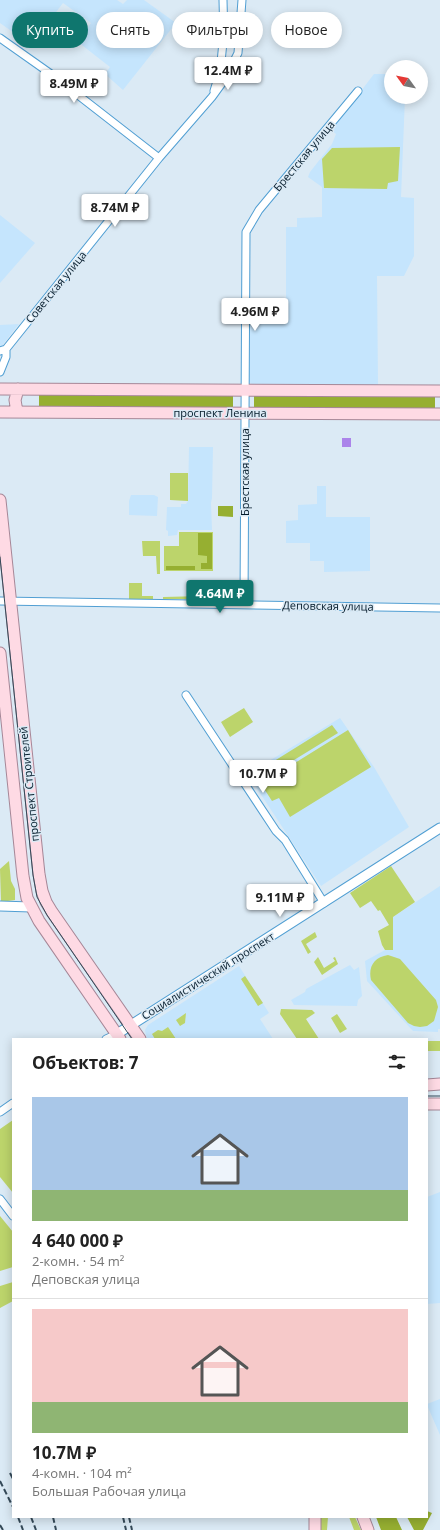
<!DOCTYPE html>
<html lang="ru">
<meta charset="utf-8">
<style>
body{margin:0;font-family:"Open Sans",sans-serif;background:#f6f6f6;color:#222;height:100vh;display:flex;flex-direction:column;font-size:15px;white-space:nowrap}
*{box-sizing:border-box;margin:0}
p{font-size:13px;color:#767676}
.icon{flex:none;width:22px;height:22px;fill:none;stroke:currentColor;stroke-width:2;stroke-linecap:round;stroke-linejoin:round}
.map{position:relative;flex:1;overflow:hidden}
.details{position:absolute;left:12px;top:1038px;width:416px;height:480px;display:flex;flex-direction:column;background:#fff;border-radius:0px;box-shadow:0 2px 10px #0003}
.details>*{flex:none}
.banner{position:absolute;left:12px;top:12px;width:416px;height:36px;display:flex;gap:8px}
.needle{width:26px;rotate:303deg}
.tools{position:absolute;left:384px;top:60px;display:grid;gap:8px}
.tools a{display:grid;place-items:center;width:44px;height:44px;border-radius:50%;background:#fff;box-shadow:0 2px 10px #0003;font-size:20px}
.price{position:absolute;translate:-50% -34px;padding:0 9px;border-radius:4px;background:#fff;color:#222;font-size:13px;line-height:26px;filter:drop-shadow(0 1px 2px #0008)}
.price::after{content:'';position:absolute;left:50%;top:24px;width:12px;height:9px;margin-left:-6px;background:inherit;clip-path:polygon(0 0,100% 0,50% 100%)}
.price.on{background:#0f766e;color:#fff}
ul{padding:0;list-style:none}
li{display:grid;align-content:center;gap:8px;height:212px;padding:0 20px}
li+li{border-top:1px solid #e0e0e0}
li span{display:grid;place-items:center;height:124px;border-radius:0px;color:#555}
li>.icon{margin-inline-start:auto}
span .icon{width:72px;height:72px;fill:#fffc;stroke-width:1}
li b{font-size:17px}
h2{display:flex;justify-content:space-between;align-items:center;height:48px;padding:0 20px;font-size:17px}
.tag{padding:0 14px;border-radius:18px;background:#fff;box-shadow:0 2px 10px #0003;font-size:14px;line-height:36px}
.tag.on{background:#0f766e;color:#fff}
.map>svg:first-child{display:block}
.built{fill:#c5e5fd}
.green{fill:#bcd46b}
.forest{fill:#96af31}
.water{fill:#ab84ea}
.lines{fill:none;stroke-linecap:round;stroke-linejoin:round}
.minor-casing{stroke:#519fd3;stroke-width:9}
.tertiary-casing{stroke:#519fd3;stroke-width:11}
.primary-casing{stroke:#a68797;stroke-width:13}
.minor{stroke:#fff;stroke-width:7}
.tertiary{stroke:#fff;stroke-width:9}
.primary{stroke:#fedae4;stroke-width:11}
.tram{stroke:#344958;stroke-width:1}
.rail{stroke:#344958;stroke-width:2;stroke-dasharray:6 3;stroke-linecap:butt}
.labels{text-anchor:middle;stroke-width:3;stroke-linejoin:round;paint-order:stroke}
.street-label{font-size:11px;fill:#031a2a;stroke:#dbeaf5}
</style>
<div class="map">
<svg width="440" height="1530" viewBox="0 0 440 1530">
<rect width="100%" height="100%" fill="#dbeaf5"/>
<path class="built" d="M0 0H117L123 4 127 0H144L176 23 123 90 105 74 110 67 78 42 91 23 63 3 31 45 0 23Z
M374 74H391V97H405L401 197 414 198V256L404 276H377L378 385 255 386 251 384 249 381 250 318 286 319V227H297V218L322 217V187L308 177 310 172 332 144 336 134 331 130Z
M0 215 35 243 0 283Z
M19 324 1 347 0 348V325Z
M189 447H213L212 498 211 503 212 530H178L177 535 168 536V531L166 530 167 507H181V504H186L188 501Z
M317 486H326V517H370V571L324 572V561H310V543H286V521L298 520V505L317 504Z
M131 495H154L158 497 157 516 129 515V501Z
M340 718 374 767 409 827 321 886 254 784 266 777 259 767Z
M440 886V1029H438V1032L413 1031 367 981 365 961 385 950H393V917Z
M350 965 354 970 359 967 362 996 358 1000 357 1006 294 1005 291 1000 305 992 306 989Z
M239 966 269 1013 260 1019 273 1039H147L145 1030 148 1025Z
M440 1192V1303L427 1304V1197Z
M440 1399V1435L427 1405V1404Z"/>
<path class="green" d="M400 147 398 181 388 183 387 189 324 188 322 159 332 148Z
M170 473H188V501L170 500Z
M179 532H213V571H164V546H179Z
M142 541H160V574H157L156 556H143Z
M129 583H142V596H153V599H129Z
M204 596V599H163V597Z
M244 708 253 722 230 737 221 722Z
M332 725 338 733 268 776 263 768Z
M348 730 371 767 290 817 279 798 272 801 261 784Z
M9 861 11 881 15 889V900L1 902 0 869Z
M391 866 415 902 393 917V950H385L382 945 378 931 389 925 380 910 378 911 371 901 360 908 350 893Z
M315 932 317 937 306 944 311 952 308 954 301 941Z
M388 955 400 959 436 1000 438 1007 434 1021 427 1026 420 1027 414 1026 408 1023 371 980C368 967 374 957 388 955Z
M318 957 324 968 335 961 333 958 335 957 338 964 322 975 314 962Z
M245 976 263 1003 258 1006 241 979Z
M281 1009 312 1010 315 1013 306 1019 319 1039H297L280 1014Z
M186 1013 185 1023 180 1026 176 1020Z
M337 1014 347 1029 340 1033 331 1018Z
M168 1027 176 1039H155L152 1034 158 1030 162 1031Z
M427 1041H440V1051H427Z
M13 1120V1193L0 1177V1129Z
M0 1216 13 1232V1267L0 1271Z
M13 1282V1301L0 1308V1286Z
M320 1517H328L327 1530H321Z
M349 1517H355L361 1530H354Z"/>
<path class="forest" d="M39 393H233V407H39Z
M254 395 435 396V410L254 409Z
M218 506H233V517L218 516Z
M198 533H212V569H201V563H207V556L198 555Z
M166 566H195V570H166Z
M427 1511 432 1513 423 1530H414L407 1517H427Z
M376 1517H396L402 1530H381Z"/>
<path class="water" d="M342 438H351V447H342Z"/>
<g class="lines">
<g class="minor-casing">
<path id="minor" d="M0 38 51 74 159 158
M214 91C224 62 224 30 223 0
M0 351 6 349 159 158 212 97 225 79 238 53 242 0
M0 372 6 357V349
M0 601 440 608
M244 605 246 232 259 210 358 91
M186 695 276 831 285 840 324 903
M106 1039 117 1034
M0 1112 13 1103
M0 1199 13 1216"/>
</g>
<g class="tertiary-casing">
<path id="tertiary" d="M0 906 31 907
M117 1034 440 828"/>
</g>
<g class="primary-casing">
<path id="primary" d="M0 389 440 391
M0 412 440 414
M17 412 15 400 18 389
M0 500 39 874 42 891 46 902 52 912 140 1039
M0 653 23 876 27 898 39 921 120 1039
M427 1085 440 1084
M427 1104H440
M315 1517V1530
M363 1517 368 1530"/>
</g>
<use href="#minor" class="minor"/>
<use href="#tertiary" class="tertiary"/>
<use href="#primary" class="primary"/>
<path class="tram" d="M0 557 33 875 37 897 47 915 132 1039
M427 1096H440"/>
<path class="rail" d="M10 1473 13 1479
M0 1481 13 1507
M18 1517 23 1530
M31 1517 36 1530
M53 1517 56 1530
M123 1517 126 1530
M129 1517 132 1530
M0 1525 3 1530"/>
</g>
<g class="labels">
<g class="street-label">
<text transform="translate(304 156) rotate(-50)" y="4">Брестская улица</text>
<text transform="translate(56 287) rotate(-51)" y="4">Советская улица</text>
<text x="220" y="417">проспект Ленина</text>
<text transform="translate(245 472) rotate(-90)" y="4">Брестская улица</text>
<text transform="translate(328 606) rotate(1)" y="4">Деповская улица</text>
<text transform="translate(29 784) rotate(-96)" y="4">проспект Строителей</text>
<text transform="translate(208 976) rotate(-32)" y="4">Социалистический проспект</text>
</g>
</g>
</svg>
<div class="tools">
<a><svg class="needle" viewBox="-14 -14 28 28"><path d="M0-13l5 13h-10z" fill="#e53935"/><path d="M0 13l5-13h-10z" fill="#767676"/></svg></a>
</div>
<b class="price" style="left:228px;top:91px">12.4M ₽</b>
<b class="price" style="left:74px;top:104px">8.49M ₽</b>
<b class="price" style="left:115px;top:228px">8.74M ₽</b>
<b class="price" style="left:255px;top:332px">4.96M ₽</b>
<b class="price on" style="left:220px;top:614px">4.64M ₽</b>
<b class="price" style="left:263px;top:794px">10.7M ₽</b>
<b class="price" style="left:280px;top:918px">9.11M ₽</b>
<div class="banner">
<a class="tag on">Купить</a>
<a class="tag">Снять</a>
<a class="tag">Фильтры</a>
<a class="tag">Новое</a>
</div>
<section class="details">
<h2>Объектов: 7<svg class="icon" aria-label="filters" viewBox="0 0 24 24"><path d="M4 7h16M4 17h16"/><circle cx="9" cy="7" r="2"/><circle cx="15" cy="17" r="2"/></svg></h2>
<ul>
<li><span style="background:linear-gradient(#a9c7e8 75%,#8fb573 0)"><svg class="icon" aria-label="home" viewBox="0 0 24 24"><path d="M3 11l9-7 9 7M6 9v11h12V9"/></svg></span><div><b>4 640 000 ₽</b><p>2-комн. · 54 m²</p><p>Деповская улица</p></div></li>
<li><span style="background:linear-gradient(#f6c9c9 75%,#8fb573 0)"><svg class="icon" aria-label="home" viewBox="0 0 24 24"><path d="M3 11l9-7 9 7M6 9v11h12V9"/></svg></span><div><b>10.7M ₽</b><p>4-комн. · 104 m²</p><p>Большая Рабочая улица</p></div></li>
</ul>
</section>
</div>
